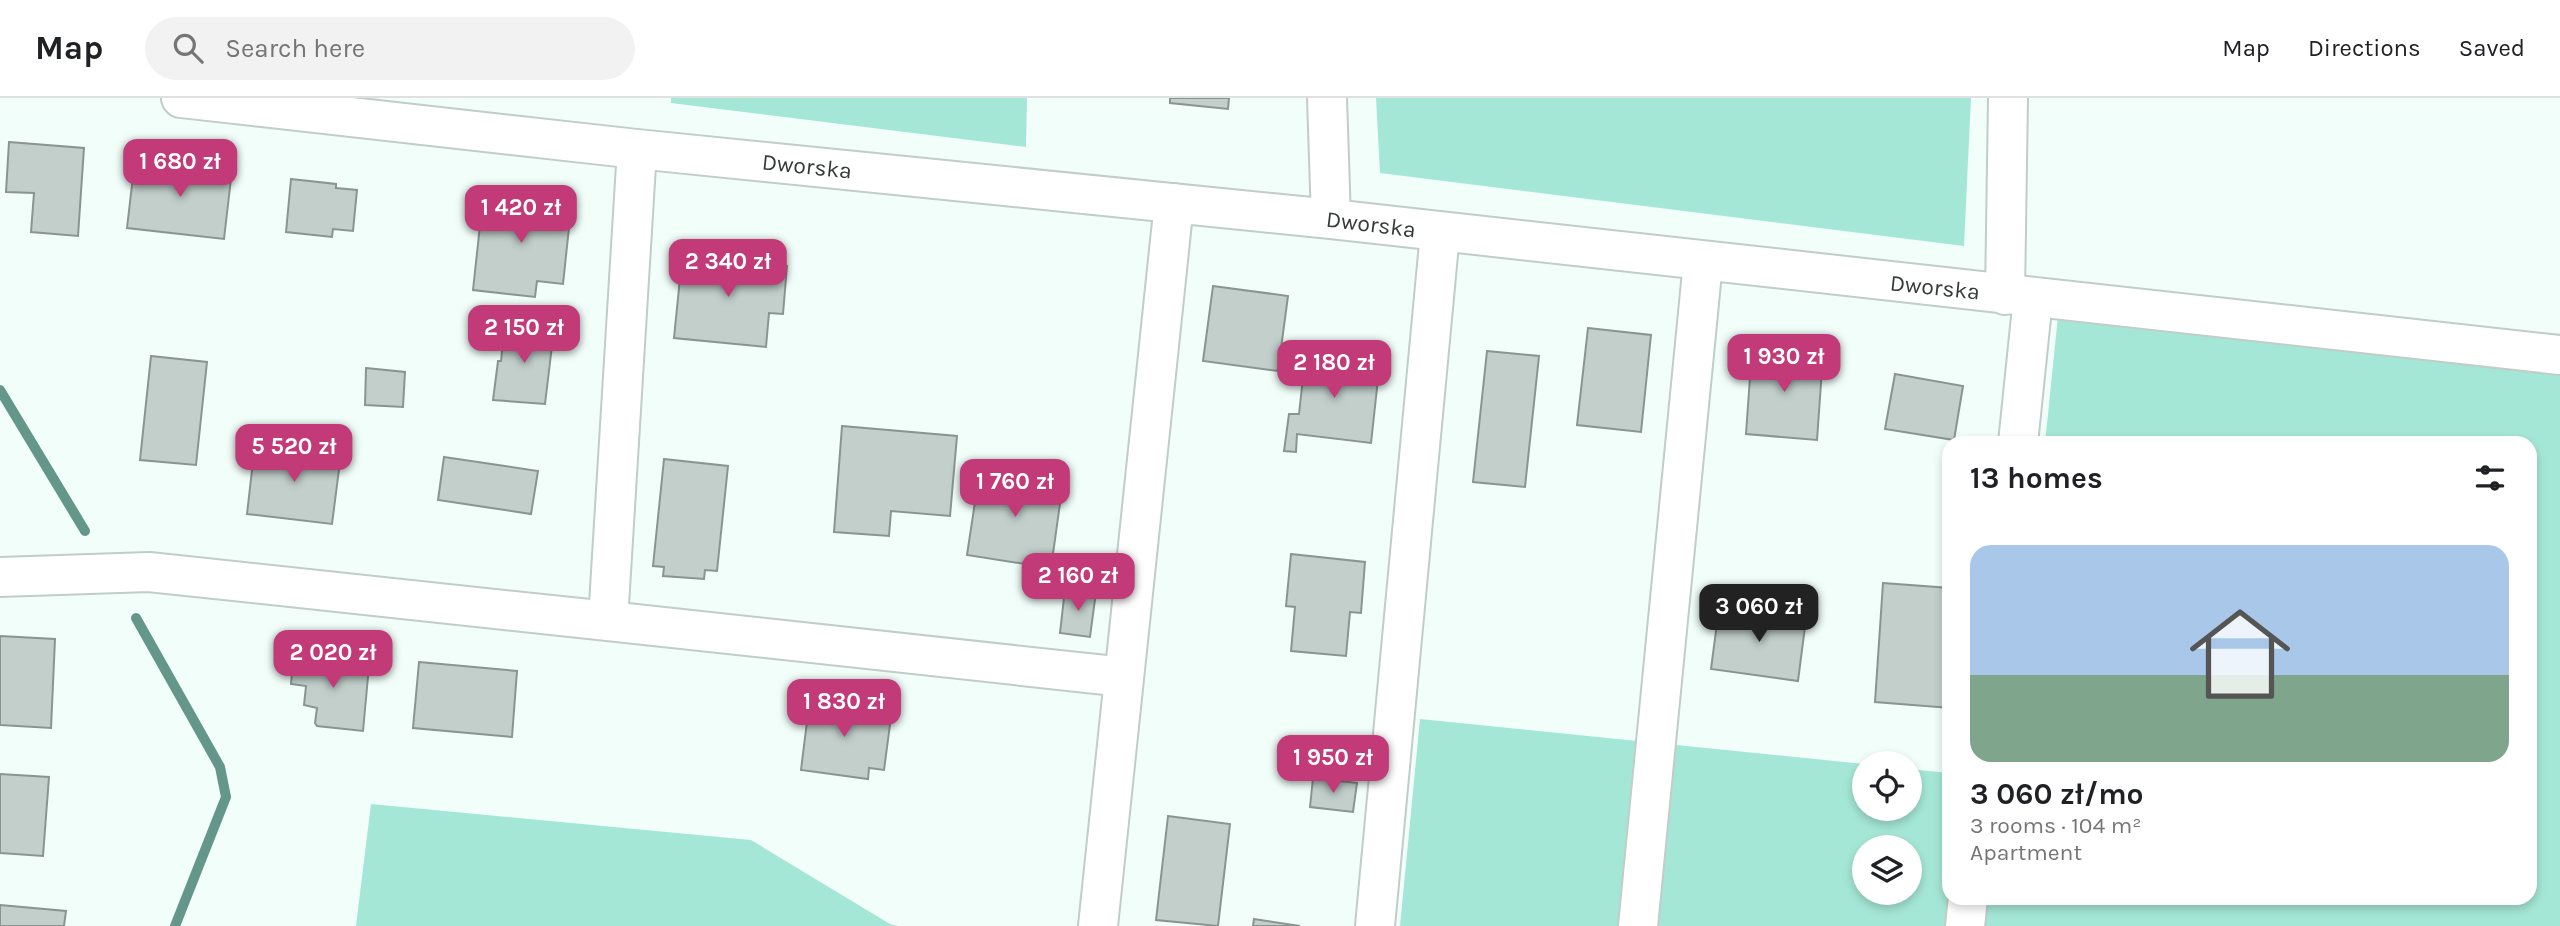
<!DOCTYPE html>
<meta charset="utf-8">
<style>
body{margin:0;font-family:Karla,sans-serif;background:#f2f2f2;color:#202124;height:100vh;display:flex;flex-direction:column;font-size:26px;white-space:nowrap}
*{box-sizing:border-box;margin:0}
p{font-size:23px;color:#757577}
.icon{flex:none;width:38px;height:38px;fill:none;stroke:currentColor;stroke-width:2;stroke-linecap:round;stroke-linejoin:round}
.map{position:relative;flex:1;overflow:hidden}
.sheet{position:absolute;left:1942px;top:338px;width:595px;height:469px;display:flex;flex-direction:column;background:#fff;border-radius:21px;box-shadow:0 4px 10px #0003}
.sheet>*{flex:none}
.buttons{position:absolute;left:1852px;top:653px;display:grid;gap:14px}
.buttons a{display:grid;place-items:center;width:70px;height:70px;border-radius:50%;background:#fff;box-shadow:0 4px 10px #0003;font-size:35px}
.price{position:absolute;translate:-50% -60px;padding:0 16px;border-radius:14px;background:#c23a78;color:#fff;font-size:23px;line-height:46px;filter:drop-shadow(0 2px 4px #0008)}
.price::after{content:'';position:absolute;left:50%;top:42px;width:21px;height:16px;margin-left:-10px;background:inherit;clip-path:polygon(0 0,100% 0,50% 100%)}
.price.active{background:#222;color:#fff}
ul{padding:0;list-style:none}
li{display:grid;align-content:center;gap:14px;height:371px;padding:0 28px}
li span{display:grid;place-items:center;height:217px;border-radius:21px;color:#555}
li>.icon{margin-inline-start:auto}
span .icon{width:126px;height:126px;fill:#fffc;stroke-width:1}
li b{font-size:30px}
h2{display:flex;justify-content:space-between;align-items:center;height:84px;padding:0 28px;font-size:30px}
header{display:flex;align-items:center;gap:42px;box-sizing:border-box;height:98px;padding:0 35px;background:#fff;border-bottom:2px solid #e0e0e0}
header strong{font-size:33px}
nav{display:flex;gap:38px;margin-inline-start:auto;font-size:24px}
.search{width:490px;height:63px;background:#f2f2f2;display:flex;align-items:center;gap:18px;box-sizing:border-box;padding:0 24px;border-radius:38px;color:#757577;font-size:26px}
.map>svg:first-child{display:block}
.green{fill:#a5e7d6;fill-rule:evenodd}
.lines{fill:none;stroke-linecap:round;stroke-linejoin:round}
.stream{stroke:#64978a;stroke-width:10}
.building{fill:#c2cfcb;stroke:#899591;stroke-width:2}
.minor-casing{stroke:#c0cdc9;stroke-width:42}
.minor{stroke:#fff;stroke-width:38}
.labels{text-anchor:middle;stroke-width:5;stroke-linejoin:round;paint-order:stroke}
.street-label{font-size:23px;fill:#363b3a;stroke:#fff}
</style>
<header>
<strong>Map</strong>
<div class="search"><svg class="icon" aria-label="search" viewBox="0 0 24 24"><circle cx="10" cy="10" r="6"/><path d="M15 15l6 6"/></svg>Search here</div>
<nav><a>Map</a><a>Directions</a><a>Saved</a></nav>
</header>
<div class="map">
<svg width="2560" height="828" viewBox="0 0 2560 828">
<rect width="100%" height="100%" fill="#f1fefa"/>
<path class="green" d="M671 0H1027L1026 49 671 5Z
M1376 0H1971L1964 148 1380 75Z
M2058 218 2560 275V828H1400L1420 621 1864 666V710H1909V671L1949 675 1950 800H2530V345H2045ZM1864 749H1909V794H1864Z
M371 706 751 742 890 826 898 828H356Z"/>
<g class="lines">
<path class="stream" d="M0 292 85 433
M136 520 220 669 226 699 175 828"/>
</g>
<path class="building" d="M1170 0H1229L1228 11 1170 5Z
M9 44 84 50 78 138 31 134 34 95 6 94Z
M135 61 232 72 224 141 127 130Z
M291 81 336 86V90L357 92 353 133 333 131 332 139 286 134Z
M506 92 555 97 552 117 570 120 563 186 537 183 535 199 473 192 482 109 504 112Z
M696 154 742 158 741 164 787 168 783 216 769 215 766 249 674 240 682 160 695 161Z
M1213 188 1288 198 1278 273 1203 263Z
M505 226 554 231 545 306 493 302 498 263H501Z
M1588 230 1651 237 1641 334 1577 327Z
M1752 251 1823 257 1817 342 1746 336Z
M1306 252 1356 258 1354 269 1379 272 1371 345 1297 336 1296 354 1284 353 1289 316H1299Z
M1487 253 1539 258 1525 389 1473 384Z
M151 258 207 264 196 367 140 362Z
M366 270 405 274 403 309 365 307Z
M1895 276 1963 288 1954 342 1885 331Z
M842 328 957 338 950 418 891 413 889 438 834 434Z
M255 346 341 356 332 426 247 416Z
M444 359 538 373 531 416 438 402Z
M664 361 728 368 717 473 705 472 704 481 663 478 664 469 653 468Z
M980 371 1063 384 1051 470 967 457Z
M1291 456 1365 464 1361 515 1350 514 1346 558 1291 553 1295 509 1286 508Z
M1883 485 1950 490V610L1875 604Z
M1065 491 1096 494 1090 539 1060 535Z
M1719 510 1806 521 1798 583 1711 571Z
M0 538 55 541 51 630 0 627Z
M294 555 325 557V567L335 564 369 568 363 633 317 628 315 625 317 610 304 607 306 588 291 586Z
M419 564 517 573 512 639 413 630Z
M810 599 871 607 870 616 891 619 884 672 869 670 868 681 801 672Z
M0 676 49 679 43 758 0 755Z
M1313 680 1357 685 1353 714 1310 709Z
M1168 718 1230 726 1218 828 1156 822Z
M0 807 66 813 64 828H0Z
M1254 821 1300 828H1253Z"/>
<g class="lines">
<g class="minor-casing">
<path id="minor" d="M181 0 637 51 1331 121 2560 257
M1327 0 1331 121
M2005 197 2008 0
M2018 345 2033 200
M0 479 149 474 608 523 637 51
M608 523 1124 579
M1098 828 1174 105
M1375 828 1440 135
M1638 828 1703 164
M1965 828 1968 800"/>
</g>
<use href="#minor" class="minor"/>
</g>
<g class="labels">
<g class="street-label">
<text transform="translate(807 68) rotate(6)" y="8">Dworska</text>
<text transform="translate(1371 126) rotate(7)" y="8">Dworska</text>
<text transform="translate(1935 189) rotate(6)" y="8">Dworska</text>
</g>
</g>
</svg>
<div class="buttons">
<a><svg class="icon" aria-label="locate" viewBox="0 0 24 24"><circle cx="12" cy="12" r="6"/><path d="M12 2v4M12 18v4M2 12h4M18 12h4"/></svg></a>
<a><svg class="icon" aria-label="layers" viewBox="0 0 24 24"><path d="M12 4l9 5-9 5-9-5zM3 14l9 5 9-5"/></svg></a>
</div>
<b class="price" style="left:180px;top:101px">1 680 zł</b>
<b class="price" style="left:521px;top:147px">1 420 zł</b>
<b class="price" style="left:728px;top:201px">2 340 zł</b>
<b class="price" style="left:524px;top:267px">2 150 zł</b>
<b class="price" style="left:1784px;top:296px">1 930 zł</b>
<b class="price" style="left:1334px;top:302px">2 180 zł</b>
<b class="price" style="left:294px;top:386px">5 520 zł</b>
<b class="price" style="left:1015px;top:421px">1 760 zł</b>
<b class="price" style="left:1078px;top:515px">2 160 zł</b>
<b class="price active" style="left:1759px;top:546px">3 060 zł</b>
<b class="price" style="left:333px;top:592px">2 020 zł</b>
<b class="price" style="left:844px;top:641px">1 830 zł</b>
<b class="price" style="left:1333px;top:697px">1 950 zł</b>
<section class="sheet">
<h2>13 homes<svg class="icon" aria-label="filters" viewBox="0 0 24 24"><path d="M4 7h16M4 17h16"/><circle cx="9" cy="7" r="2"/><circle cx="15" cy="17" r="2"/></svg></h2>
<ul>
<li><span style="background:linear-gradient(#a9c7e8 60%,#7fa58c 0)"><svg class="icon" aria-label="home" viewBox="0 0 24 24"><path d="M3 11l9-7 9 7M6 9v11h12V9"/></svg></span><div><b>3 060 zł/mo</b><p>3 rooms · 104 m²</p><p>Apartment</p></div></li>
</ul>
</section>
</div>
